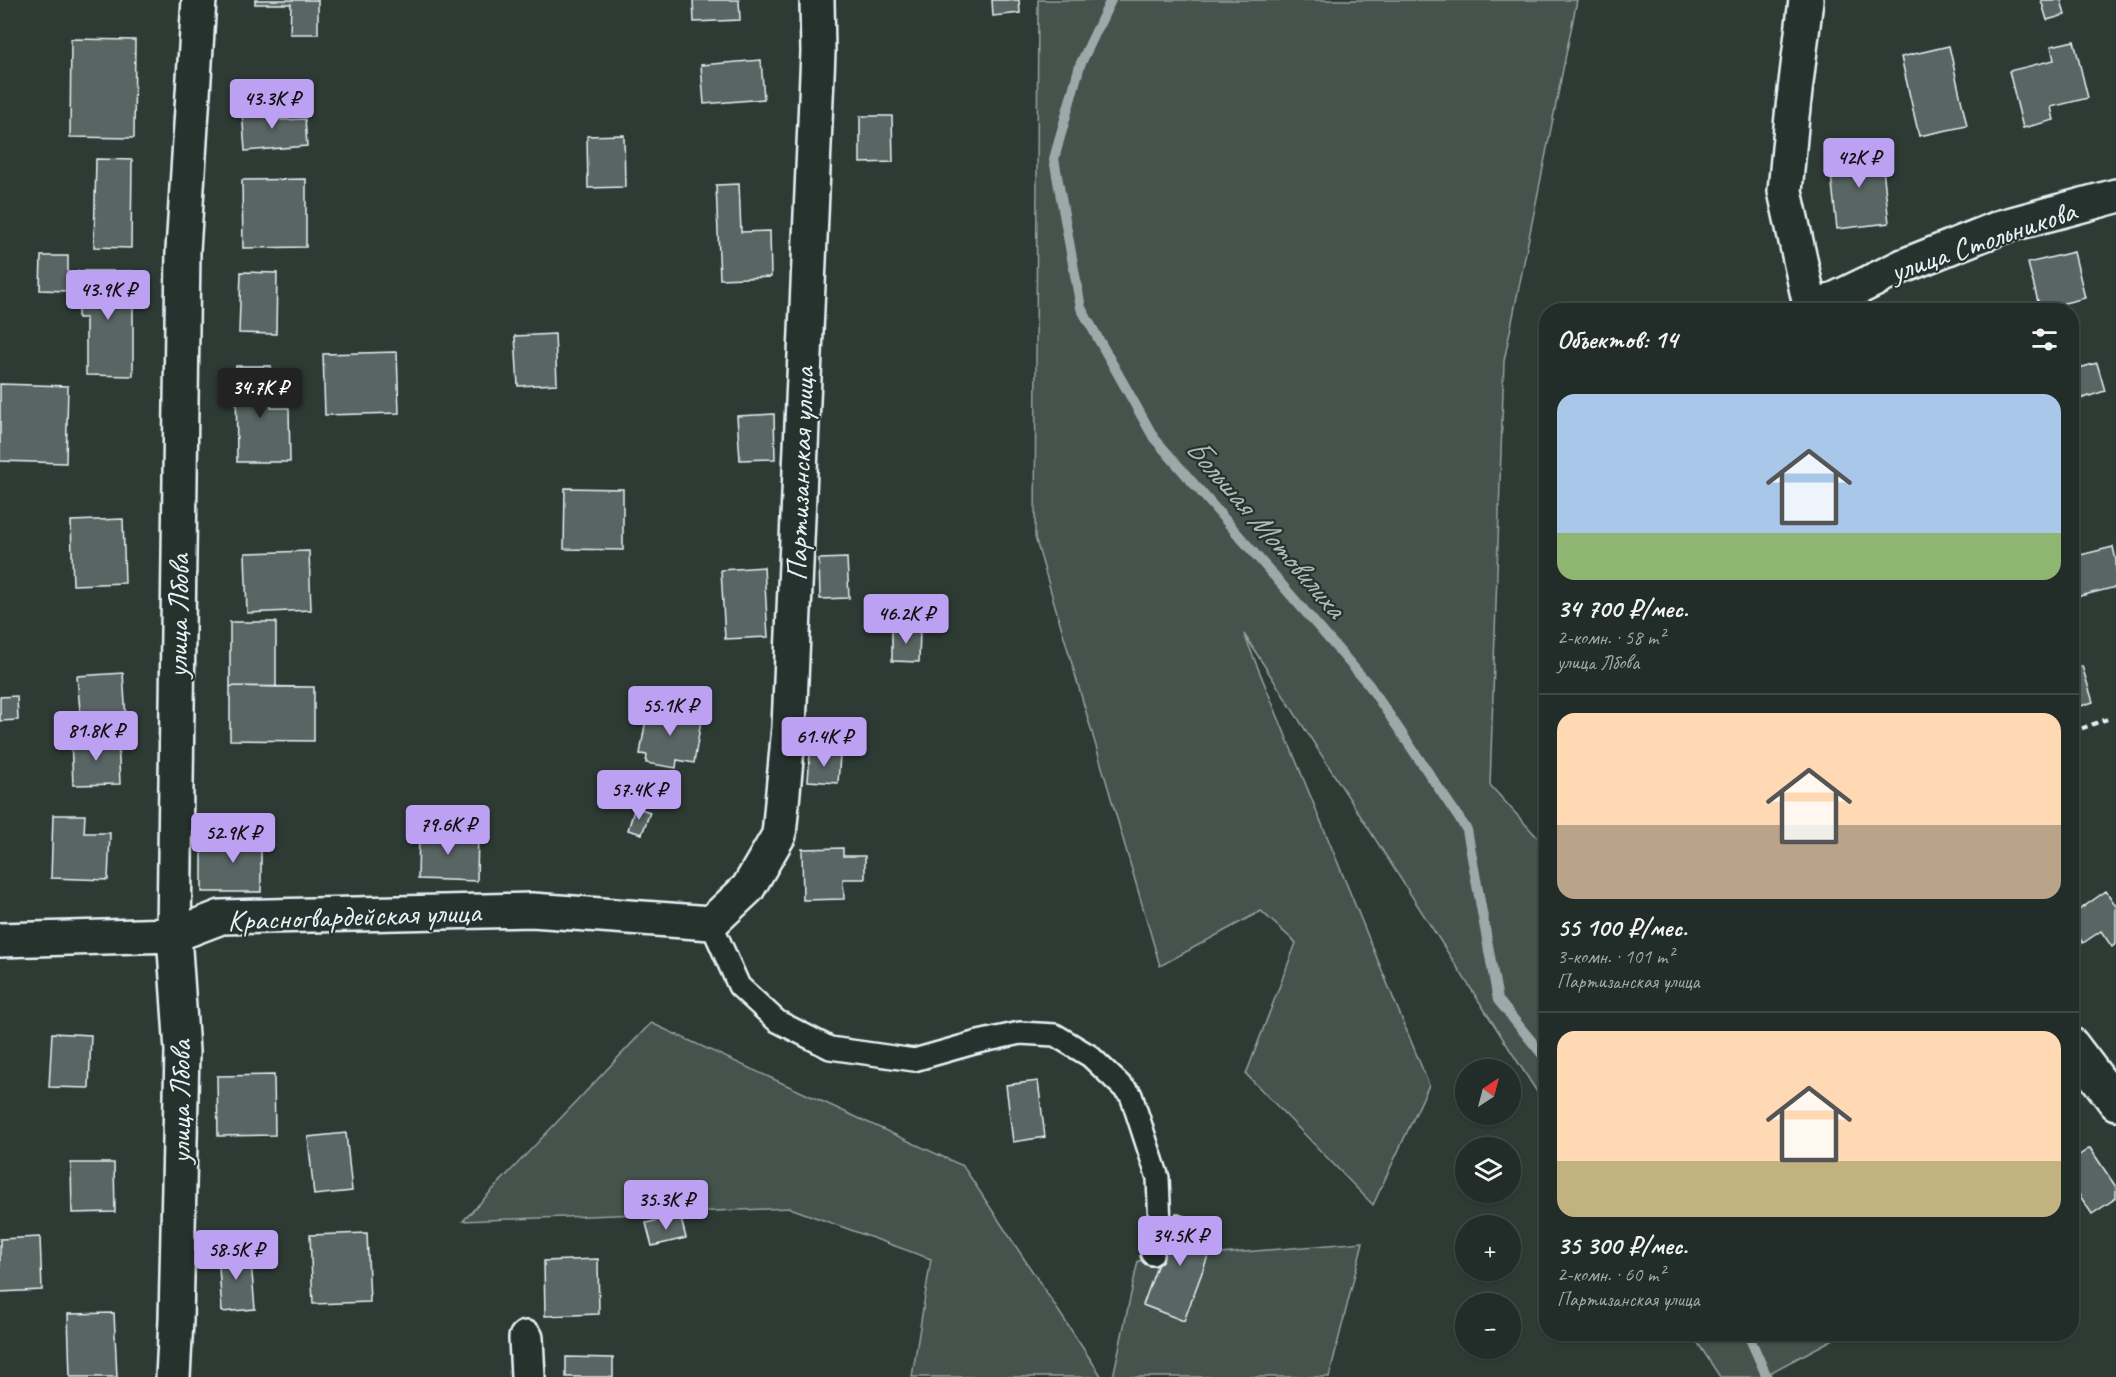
<!DOCTYPE html>
<html lang="ru">
<meta charset="utf-8">
<style>
body{margin:0;font-family:Caveat,sans-serif;background:#2a3430;color:#f1f3f6;height:100vh;display:flex;flex-direction:column;font-size:22px;white-space:nowrap}
*{box-sizing:border-box;margin:0}
p{font-size:20px;color:#a2a7a8}
.icon{flex:none;width:33px;height:33px;fill:none;stroke:currentColor;stroke-width:2;stroke-linecap:round;stroke-linejoin:round}
.map{position:relative;flex:1;overflow:hidden}
.drawer{position:absolute;left:1539px;top:303px;width:540px;height:1038px;display:flex;flex-direction:column;background:#222c28;border-radius:24px;box-shadow:0 2px 4px #0004,0 0 0 2px #3f4845}
.drawer>*{flex:none}
.needle{width:39px;rotate:36deg}
.fabs{position:absolute;left:1455px;top:1059px;display:grid;gap:12px}
.fabs a{display:grid;place-items:center;width:66px;height:66px;border-radius:50%;background:#222c28;box-shadow:0 2px 4px #0004,0 0 0 2px #3f4845;font-size:30px}
.price{position:absolute;translate:-50% -51px;padding:0 14px;border-radius:6px;background:#bca0f2;color:#111;font-size:20px;line-height:39px;filter:drop-shadow(0 2px 3px #0008)}
.price::after{content:'';position:absolute;left:50%;top:36px;width:18px;height:14px;margin-left:-9px;background:inherit;clip-path:polygon(0 0,100% 0,50% 100%)}
.price.selected{background:#222;color:#fff}
ul{padding:0;list-style:none}
li{display:grid;align-content:center;gap:12px;height:318px;padding:0 18px}
li+li{border-top:2px solid #3f4845}
li span{display:grid;place-items:center;height:186px;border-radius:18px;color:#555}
li>.icon{margin-inline-start:auto}
span .icon{width:108px;height:108px;fill:#fffc;stroke-width:1}
li b{font-size:26px}
h2{display:flex;justify-content:space-between;align-items:center;height:72px;padding:0 18px;font-size:26px}
.map>svg:first-child{display:block}
.green{fill:#45524e;stroke:#96a2a3;stroke-width:1.5}
.lines{fill:none;stroke-linecap:round;stroke-linejoin:round}
.stream{stroke:#9da8a9;stroke-width:10}
.building{fill:#596563;stroke:#e8f1f8;stroke-width:1.5}
.lane-casing{stroke:#e8f1f8;stroke-width:26}
.street-casing{stroke:#e8f1f8;stroke-width:38}
.path{stroke:#e8f1f8;stroke-width:4;stroke-dasharray:6 4.5;stroke-linecap:butt}
.lane{stroke:#26332d;stroke-width:21}
.street{stroke:#26332d;stroke-width:33}
.labels{text-anchor:middle;stroke-width:4.5;stroke-linejoin:round;paint-order:stroke}
.street-label{font-size:30px;fill:#e8f1f8;stroke:#26332d}
.water-label{font-size:32px;font-style:italic;fill:#b0babd;stroke:#26332d}
</style>
<div class="map">
<svg width="2116" height="1377" viewBox="0 0 2116 1377">
<rect width="100%" height="100%" fill="#2e3b35"/>
<filter id="ink" filterUnits="userSpaceOnUse"><feTurbulence type="fractalNoise" baseFrequency=".0167" numOctaves="2"/><feDisplacementMap in="SourceGraphic" scale="12" xChannelSelector="R" yChannelSelector="G"/><feConvolveMatrix kernelMatrix="1 2 1 2 8 2 1 2 1" color-interpolation-filters="sRGB"/></filter>
<g filter="url(#ink)">
<path class="green" d="M1038 0H1577L1504 361 1490 785 1546 847V1106L1244 634 1429 1085 1373 1205 1246 1074 1296 943 1261 911 1160 966 1035 537Z
M651 1023 963 1166 1102 1377H912L931 1259 790 1208 463 1221Z
M1363 1242 1329 1377H1113L1138 1261Z
M1692 1334H1843L1762 1377H1720Z"/>
<g class="lines">
<path class="stream" d="M1111 0 1080 65 1054 159 1081 308 1154 438 1369 685 1467 830 1498 1000 1546 1059
M1748 1334 1767 1377"/>
</g>
<path class="building" d="M255 0H318V34H290L291 4H255Z
M693 0H739L740 20 694 22Z
M992 0H1019L1020 13 993 16Z
M2041 0H2061L2065 15 2047 20Z
M71 39 135 40 134 138 70 137Z
M2074 41 2088 98 2051 107 2054 120 2023 128 2009 71 2054 60 2051 46Z
M1949 46 1967 126 1919 136 1901 57Z
M761 60 764 99 704 104 701 65Z
M280 107 281 120 305 119 307 146 245 151 242 110Z
M860 116H892L893 162 860 163Z
M624 135 625 187 588 188 587 136Z
M1881 150 1889 223 1837 229 1829 156Z
M96 159 132 160 131 248 94 247Z
M306 179V247L243 248 242 180Z
M739 184 741 232 770 231 771 277 720 279 716 185Z
M2074 252 2085 298 2040 309 2028 263Z
M41 256H68V291L40 290Z
M78 271H133V376L86 375V318H78Z
M241 272 277 273 276 334 239 333Z
M1930 301 1932 310H1896Z
M555 334 557 384 518 386 515 336Z
M397 352 399 413 325 415 323 354Z
M2097 363 2105 391 2080 399 2072 370Z
M236 366H271V408H289L290 462H237Z
M0 384 68 386 66 463 0 461Z
M774 414 775 459 740 460 737 416Z
M565 488 623 489V550L564 549Z
M123 519 125 583 73 585 71 521Z
M2113 547 2116 560V587L2072 598V557Z
M309 551 311 610 247 613 245 553Z
M847 558 849 598 820 599 819 559Z
M764 567 768 637 725 639 721 570Z
M230 622H276V687L230 686Z
M892 628H920L919 662 892 661Z
M2082 666 2093 702 2072 709V669Z
M123 673 126 719 81 722 77 676Z
M230 686 314 687V741L230 740Z
M17 696 18 720 0 721V697Z
M648 707 702 715 694 763 677 760 676 768 646 763 647 755 640 754Z
M118 738 120 784 73 785 71 739Z
M810 753 840 755 838 783 808 781Z
M635 807 650 812 642 834 628 830Z
M53 815H85L84 833H110L108 880 51 878Z
M228 831H261V892H202V844H228Z
M419 831 478 832 477 881 418 879Z
M843 848V856H865V879H843L844 899 803 900 802 849Z
M2106 891 2116 906V944L2112 947 2101 931 2083 943 2072 928V915Z
M52 1033 91 1035 89 1088 49 1087Z
M274 1075 275 1135 218 1136 217 1076Z
M1038 1081 1045 1137 1013 1142 1006 1085Z
M346 1133 352 1191 314 1195 308 1137Z
M2090 1148 2116 1187V1198L2092 1214 2072 1184V1160Z
M71 1163H114L115 1212 72 1213Z
M1176 1213 1218 1229 1184 1321 1143 1305Z
M680 1215 686 1238 652 1246 646 1223Z
M367 1233 370 1302 313 1304 310 1235Z
M40 1237 42 1290 0 1292V1239Z
M250 1250 255 1309 222 1312 218 1252Z
M598 1259 599 1314 545 1316 544 1261Z
M114 1313 117 1377H70L68 1314Z
M566 1357 613 1358V1377H566Z"/>
<g class="lines">
<g class="lane-casing">
<path id="lane" d="M711 923 739 986 777 1021 830 1048 914 1060 974 1043 1020 1033 1055 1035 1090 1056 1131 1095 1158 1178 1160 1226 1152 1254"/>
</g>
<g class="street-casing">
<path id="street" d="M1806 0 1792 116 1785 191 1811 310
M1823 310 1835 299 1903 266 2001 227 2116 196
M0 940 174 935 221 917 532 910 711 923 748 888 779 835 789 727 818 52 817 0
M2072 1045 2116 1103
M526 1338 528 1377
M173 1377 176 1320 182 1051 174 935 183 250 199 0"/>
</g>
<path class="path" d="M2072 732 2110 718"/>
<use href="#lane" class="lane"/>
<use href="#street" class="street"/>
</g>
</g>
<g class="labels">
<g class="street-label">
<text transform="translate(1983 241) rotate(-19)" y="10">улица Стольникова</text>
<text transform="translate(800 474) rotate(-88)" y="10">Партизанская улица</text>
<text transform="translate(178 616) rotate(-89)" y="10">улица Лбова</text>
<text transform="translate(354 916) rotate(-2)" y="10">Красногвардейская улица</text>
<text transform="translate(180 1102) rotate(-90)" y="10">улица Лбова</text>
</g>
<g class="water-label">
<text transform="translate(1266 527) rotate(49)" y="11">Большая Мотовилиха</text>
</g>
</g>
</svg>
<div class="fabs">
<a><svg class="needle" viewBox="-14 -14 28 28"><path d="M0-13l5 13h-10z" fill="#e53935"/><path d="M0 13l5-13h-10z" fill="#a2a7a8"/></svg></a>
<a><svg class="icon" aria-label="layers" viewBox="0 0 24 24"><path d="M12 4l9 5-9 5-9-5zM3 14l9 5 9-5"/></svg></a>
<a>+</a>
<a>−</a>
</div>
<b class="price" style="left:272px;top:130px">43.3K ₽</b>
<b class="price" style="left:1859px;top:189px">42K ₽</b>
<b class="price" style="left:108px;top:321px">43.9K ₽</b>
<b class="price selected" style="left:260px;top:419px">34.7K ₽</b>
<b class="price" style="left:906px;top:645px">46.2K ₽</b>
<b class="price" style="left:670px;top:737px">55.1K ₽</b>
<b class="price" style="left:96px;top:762px">81.8K ₽</b>
<b class="price" style="left:824px;top:768px">61.4K ₽</b>
<b class="price" style="left:639px;top:821px">57.4K ₽</b>
<b class="price" style="left:448px;top:856px">79.6K ₽</b>
<b class="price" style="left:233px;top:864px">52.9K ₽</b>
<b class="price" style="left:666px;top:1231px">35.3K ₽</b>
<b class="price" style="left:1180px;top:1267px">34.5K ₽</b>
<b class="price" style="left:236px;top:1281px">58.5K ₽</b>
<section class="drawer">
<h2>Объектов: 14<svg class="icon" aria-label="filters" viewBox="0 0 24 24"><path d="M4 7h16M4 17h16"/><circle cx="9" cy="7" r="2"/><circle cx="15" cy="17" r="2"/></svg></h2>
<ul>
<li><span style="background:linear-gradient(#a9c7e8 75%,#8fb573 0)"><svg class="icon" aria-label="home" viewBox="0 0 24 24"><path d="M3 11l9-7 9 7M6 9v11h12V9"/></svg></span><div><b>34 700 ₽/мес.</b><p>2-комн. · 58 m²</p><p>улица Лбова</p></div></li>
<li><span style="background:linear-gradient(#ffd9b3 60%,#b9a48a 0)"><svg class="icon" aria-label="home" viewBox="0 0 24 24"><path d="M3 11l9-7 9 7M6 9v11h12V9"/></svg></span><div><b>55 100 ₽/мес.</b><p>3-комн. · 101 m²</p><p>Партизанская улица</p></div></li>
<li><span style="background:linear-gradient(#ffd9b3 70%,#c2b280 0)"><svg class="icon" aria-label="home" viewBox="0 0 24 24"><path d="M3 11l9-7 9 7M6 9v11h12V9"/></svg></span><div><b>35 300 ₽/мес.</b><p>2-комн. · 60 m²</p><p>Партизанская улица</p></div></li>
</ul>
</section>
</div>
